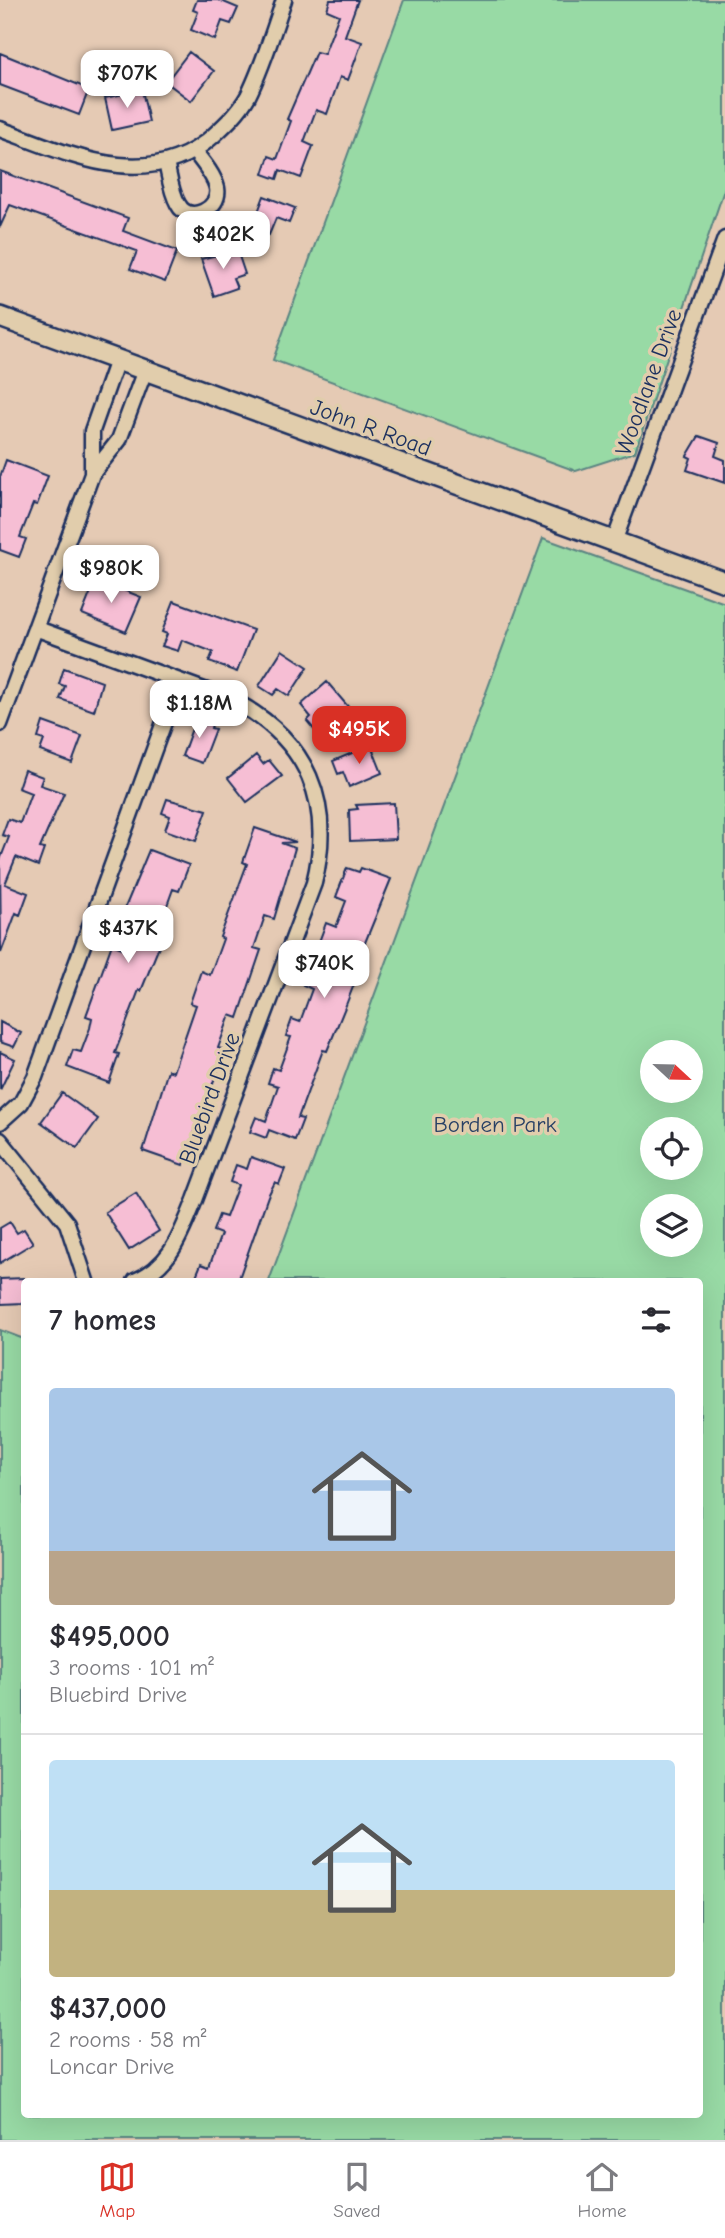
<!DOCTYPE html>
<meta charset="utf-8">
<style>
body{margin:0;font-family:"Comic Neue",sans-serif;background:#f7f7f7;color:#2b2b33;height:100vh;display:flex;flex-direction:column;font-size:26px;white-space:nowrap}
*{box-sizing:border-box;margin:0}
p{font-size:23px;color:#7c7c81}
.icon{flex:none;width:38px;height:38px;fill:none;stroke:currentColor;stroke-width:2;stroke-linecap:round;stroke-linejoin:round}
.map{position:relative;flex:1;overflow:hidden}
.side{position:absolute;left:21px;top:1278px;width:682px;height:840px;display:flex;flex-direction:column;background:#fff;border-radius:7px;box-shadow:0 7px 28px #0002}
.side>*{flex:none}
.needle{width:46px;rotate:112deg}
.buttons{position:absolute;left:640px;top:1040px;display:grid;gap:14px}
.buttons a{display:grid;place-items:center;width:63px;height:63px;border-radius:50%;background:#fff;box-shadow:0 7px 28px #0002;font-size:35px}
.price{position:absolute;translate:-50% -60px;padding:0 16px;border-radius:14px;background:#fff;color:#222;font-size:23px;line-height:46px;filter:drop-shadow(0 2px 4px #0008)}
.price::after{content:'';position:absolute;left:50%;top:42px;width:21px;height:16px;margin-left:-10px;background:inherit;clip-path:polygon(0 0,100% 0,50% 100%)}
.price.on{background:#d93025;color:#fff}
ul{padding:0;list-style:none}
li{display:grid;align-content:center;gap:14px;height:371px;padding:0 28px}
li+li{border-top:2px solid #e1e1e2}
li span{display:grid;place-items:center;height:217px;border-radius:7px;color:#555}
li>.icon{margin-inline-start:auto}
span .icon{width:126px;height:126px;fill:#fffc;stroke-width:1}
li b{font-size:30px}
h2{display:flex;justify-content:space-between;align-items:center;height:84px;padding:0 28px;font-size:30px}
.tabs{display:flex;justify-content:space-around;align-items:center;height:98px;border-top:2px solid #e1e1e2;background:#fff;font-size:19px;color:#7c7c81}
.tabs a{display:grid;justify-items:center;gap:4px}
.tabs .on{color:#d93025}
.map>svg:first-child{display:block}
.green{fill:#98daa5;stroke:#5a8482;stroke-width:2;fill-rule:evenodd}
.building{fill:#f6bed4;stroke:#1b2f5e;stroke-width:2}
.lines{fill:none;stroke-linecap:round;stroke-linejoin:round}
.street-casing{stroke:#1b2f5e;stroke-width:19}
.secondary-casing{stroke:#1b2f5e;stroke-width:24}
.street{stroke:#e1cdac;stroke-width:14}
.secondary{stroke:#e1cdac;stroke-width:19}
.labels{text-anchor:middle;stroke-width:7;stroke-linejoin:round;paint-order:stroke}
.street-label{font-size:23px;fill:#1b2f5e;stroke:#e1cdac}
.park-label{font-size:23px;fill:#284065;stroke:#e1cdac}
</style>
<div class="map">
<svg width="725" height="2140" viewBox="0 0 725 2140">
<rect width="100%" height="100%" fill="#e5cab4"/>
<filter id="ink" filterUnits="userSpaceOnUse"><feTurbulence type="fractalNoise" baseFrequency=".0143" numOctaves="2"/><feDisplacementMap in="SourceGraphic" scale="14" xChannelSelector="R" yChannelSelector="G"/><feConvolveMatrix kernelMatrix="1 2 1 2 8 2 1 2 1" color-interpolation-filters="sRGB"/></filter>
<g filter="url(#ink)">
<path class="green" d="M404 0H725V187L635 452 576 471 273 360Z
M543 538 725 603V2140H0V1330L24 1339V2114H700V1281H269ZM653 1052H691V1090H653ZM653 1129H691V1167H653ZM653 1206H691V1244H653Z"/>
<path class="building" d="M197 0H219L238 8 231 24 222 21 215 40 191 30 198 12 193 10Z
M330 0H358L345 36 362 42 348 80 340 77 327 114 316 110 304 142 313 146 301 178 280 170 277 179 263 174 269 156 277 159 291 121 287 119 316 52 324 54 339 15 327 10Z
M189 52 214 71 191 101 166 82Z
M0 53 89 89 79 115 0 85Z
M142 90 149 122 112 130 105 98Z
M0 171 128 218 123 231 177 251 165 282 130 269 137 251 10 205 0 227Z
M264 196 295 208 289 223 276 218 269 235 252 228Z
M237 250 245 274 233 278 237 288 214 296 201 259Z
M699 436 719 443 715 456 725 460V483L687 470 691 458 687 456Z
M6 460 48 476 37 505 33 504 20 537 26 539 19 557 0 550V477Z
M96 579 141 597 126 632 82 614Z
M174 601 253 630 237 672 209 662 213 652 182 640 178 651 162 646 167 634 162 632Z
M282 650 308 667 289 696 278 689 273 695 259 686Z
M64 668 102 682 94 711 60 699 65 686 59 684Z
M327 682 350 709 330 727 328 724 317 733 307 721 311 717 301 705Z
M197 715 213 721 211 728 215 729 202 763 182 756Z
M43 722 82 736 72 763 40 751 44 740 38 738Z
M371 745 382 773 349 787 343 772 338 774 333 761Z
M256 755 263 764 269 760 282 776 247 802 228 778Z
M24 770 43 777 40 785 64 793 40 848 44 849 38 866 16 857 5 884 28 893 20 915 16 913 1 953 0 860 9 837 2 835 8 819 20 823 31 793 18 788Z
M167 799 207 810 196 841 165 830 170 816 162 813Z
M394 803 396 839 350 841 349 810 358 809 356 805Z
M255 828 296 842 281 843 295 848 274 919 265 916 254 948 261 950 238 1018 230 1015 218 1048 225 1050 183 1165 143 1151 168 1070 173 1072 196 1005 190 1003 201 971 210 975 223 939 220 937 247 864 243 862Z
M149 850 189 865 179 891 173 889 160 925 167 927 141 991 139 990 115 1053 119 1054 109 1083 67 1067 73 1050 81 1052 90 1028 92 1018 86 1016 112 944 122 948 132 919 122 915Z
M347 868 359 872 361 868 391 879 353 972 358 974 346 1005 327 1051 323 1050 298 1118 303 1119 295 1140 269 1130 266 1138 250 1132 256 1117 266 1121 278 1086 268 1083 273 1068 279 1070 291 1037 286 1036 292 1019 300 1022 312 989 303 985 326 923 336 927 346 901 336 897Z
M0 1022 21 1033 14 1047 0 1042Z
M0 1052 15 1059 0 1090Z
M62 1093 98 1119 77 1148 41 1122Z
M251 1157 285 1169 279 1184 275 1182 268 1196 238 1281H194L201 1264 209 1267 221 1234 213 1231 219 1215 226 1217 238 1185 230 1182 236 1165 247 1169Z
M136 1193 159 1231 129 1250 105 1212Z
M10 1222 17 1233 24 1229 33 1243 0 1263V1228Z
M24 1278V1303L1 1304 0 1279Z"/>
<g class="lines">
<g class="street-casing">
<path id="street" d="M0 129C68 154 149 194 213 136 226 124 239 112 248 96 263 66 273 32 284 0
M166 162C169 175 171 192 178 204 189 225 221 209 217 188 214 175 202 161 194 151
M92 474V431L117 360
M614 542 725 239
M35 628 234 701C308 740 334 803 314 883L195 1200C181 1234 171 1266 135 1281
M0 724 92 474 119 440 145 370
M0 1122 21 1103 35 1077 179 681
M0 1140 67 1223 86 1281"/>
</g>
<g class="secondary-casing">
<path id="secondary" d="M0 317 725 582"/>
</g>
<use href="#street" class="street"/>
<use href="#secondary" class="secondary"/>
</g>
</g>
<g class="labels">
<g class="street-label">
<text transform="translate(648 382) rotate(-70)" y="8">Woodlane Drive</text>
<text transform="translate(371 427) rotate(20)" y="8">John R Road</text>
<text transform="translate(209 1098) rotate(-70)" y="8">Bluebird Drive</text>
</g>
<g class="park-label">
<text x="495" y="1132">Borden Park</text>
</g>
</g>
</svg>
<div class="buttons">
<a><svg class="needle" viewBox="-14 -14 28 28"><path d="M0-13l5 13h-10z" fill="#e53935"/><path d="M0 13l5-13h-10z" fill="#7c7c81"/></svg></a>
<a><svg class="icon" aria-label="locate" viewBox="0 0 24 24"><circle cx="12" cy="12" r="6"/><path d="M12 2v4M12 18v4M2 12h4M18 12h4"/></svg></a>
<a><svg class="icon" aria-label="layers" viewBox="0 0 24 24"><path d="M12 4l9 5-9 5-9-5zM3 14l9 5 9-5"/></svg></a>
</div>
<b class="price" style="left:127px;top:110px">$707K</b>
<b class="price" style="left:223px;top:271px">$402K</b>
<b class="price" style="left:111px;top:605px">$980K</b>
<b class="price" style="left:199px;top:740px">$1.18M</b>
<b class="price on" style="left:359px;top:766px">$495K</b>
<b class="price" style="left:128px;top:965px">$437K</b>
<b class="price" style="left:324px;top:1000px">$740K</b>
<section class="side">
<h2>7 homes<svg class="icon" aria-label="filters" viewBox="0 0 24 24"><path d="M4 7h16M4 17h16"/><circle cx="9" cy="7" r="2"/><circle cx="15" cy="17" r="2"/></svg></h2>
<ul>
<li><span style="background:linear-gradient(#a9c7e8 75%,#b9a48a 0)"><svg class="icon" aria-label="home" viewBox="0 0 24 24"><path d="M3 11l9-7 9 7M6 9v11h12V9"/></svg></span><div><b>$495,000</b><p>3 rooms · 101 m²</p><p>Bluebird Drive</p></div></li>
<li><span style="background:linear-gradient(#bfe0f5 60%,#c2b280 0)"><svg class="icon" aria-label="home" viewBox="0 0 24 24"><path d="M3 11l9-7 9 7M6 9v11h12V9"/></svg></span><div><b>$437,000</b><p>2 rooms · 58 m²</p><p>Loncar Drive</p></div></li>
</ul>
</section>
</div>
<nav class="tabs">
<a class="on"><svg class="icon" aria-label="map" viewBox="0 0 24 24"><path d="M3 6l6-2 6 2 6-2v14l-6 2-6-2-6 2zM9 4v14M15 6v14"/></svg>Map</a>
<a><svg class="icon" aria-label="saved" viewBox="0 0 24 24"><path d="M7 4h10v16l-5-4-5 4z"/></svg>Saved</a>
<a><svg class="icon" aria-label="home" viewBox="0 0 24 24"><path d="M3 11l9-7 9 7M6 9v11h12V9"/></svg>Home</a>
</nav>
